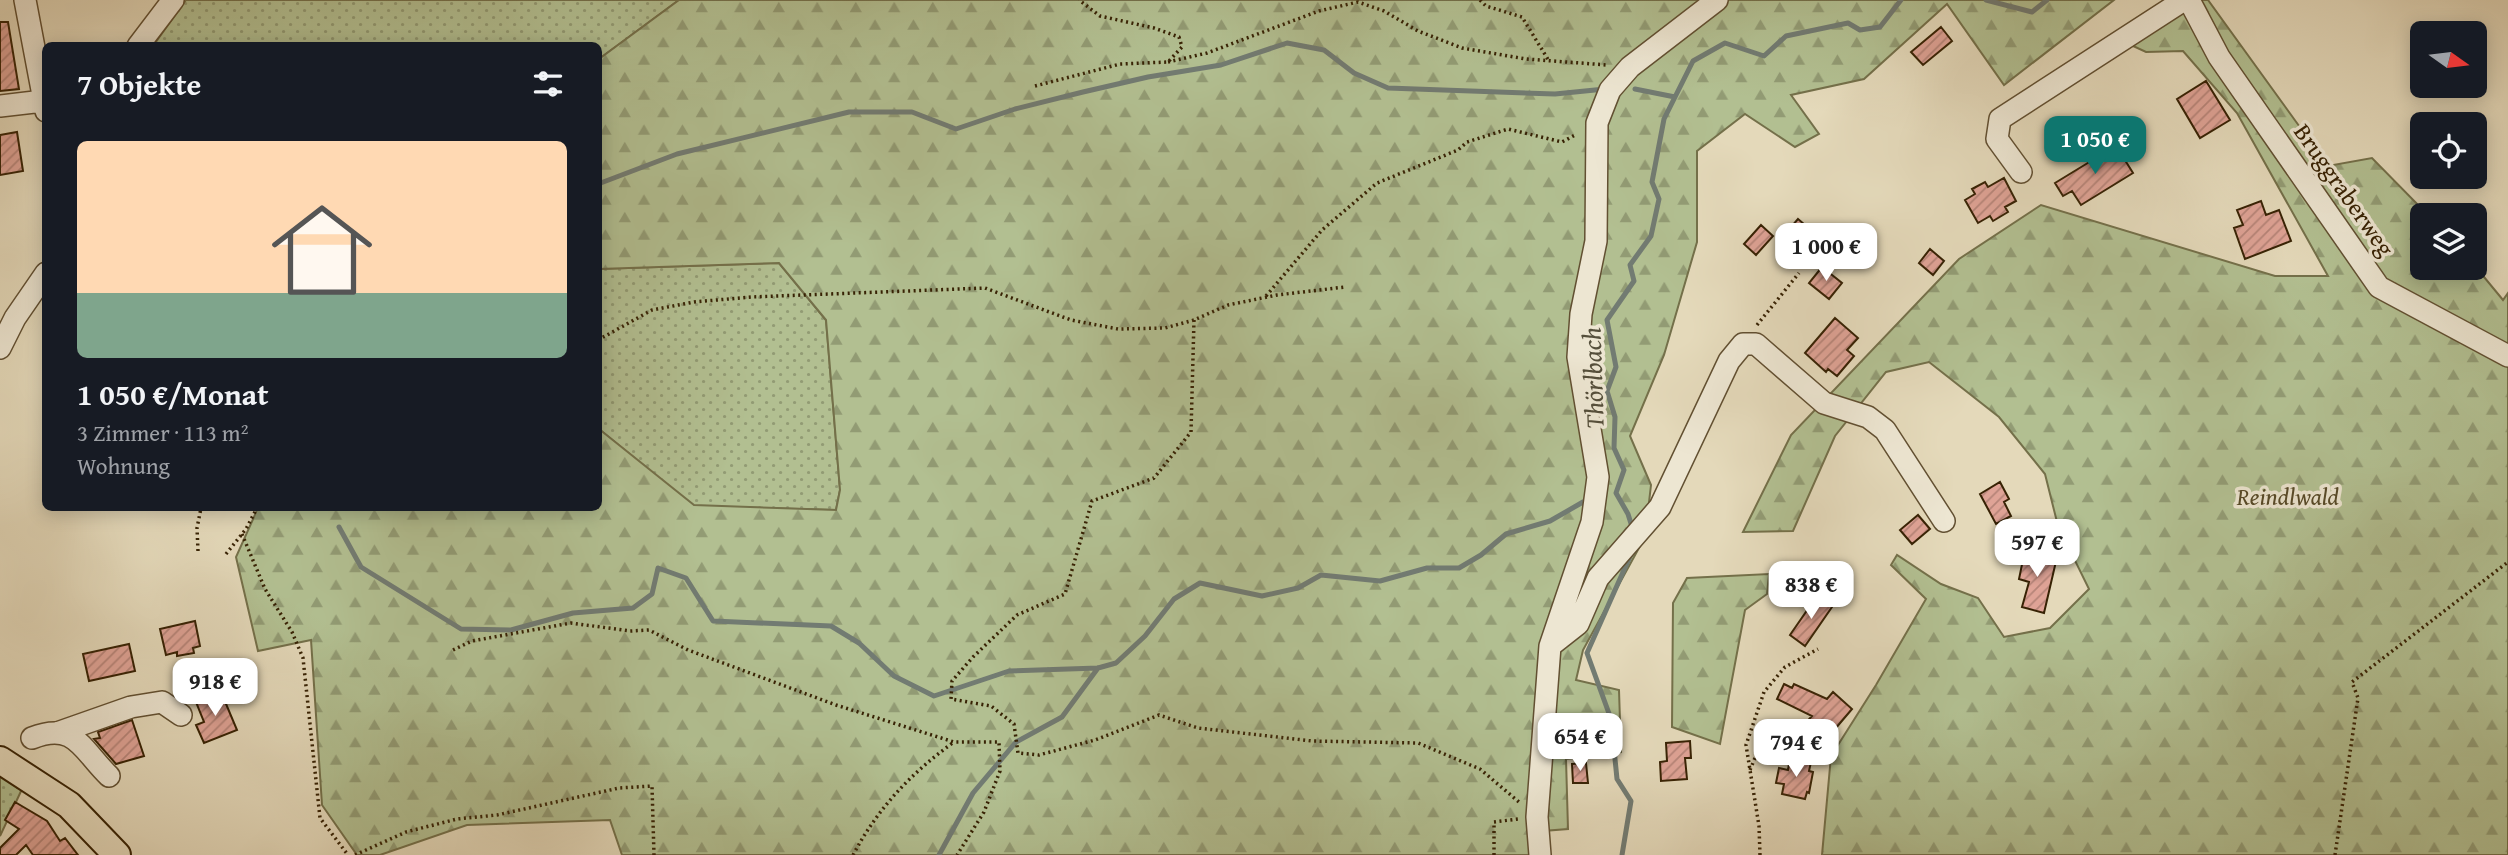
<!DOCTYPE html>
<html lang="de">
<meta charset="utf-8">
<style>
body{margin:0;font-family:"Gentium Book Plus",serif;background:#242831;color:#f1f3f6;height:100vh;display:flex;flex-direction:column;font-size:26px;white-space:nowrap}
*{box-sizing:border-box;margin:0}
p{font-size:23px;color:#9ea1a6}
.icon{flex:none;width:38px;height:38px;fill:none;stroke:currentColor;stroke-width:2;stroke-linecap:round;stroke-linejoin:round}
.map{position:relative;flex:1;overflow:hidden}
.side{position:absolute;left:42px;top:42px;width:560px;height:469px;display:flex;flex-direction:column;background:#171b24;border-radius:10px;box-shadow:0 4px 18px #0003}
.side>*{flex:none}
.needle{width:46px;rotate:104deg}
.tools{position:absolute;left:2410px;top:21px;display:grid;gap:14px}
.tools a{display:grid;place-items:center;width:77px;height:77px;border-radius:10px;background:#171b24;box-shadow:0 4px 18px #0003;font-size:35px}
.price{position:absolute;translate:-50% -60px;padding:0 16px;border-radius:14px;background:#fff;color:#222;font-size:23px;line-height:46px;filter:drop-shadow(0 2px 4px #0008)}
.price::after{content:'';position:absolute;left:50%;top:42px;width:21px;height:16px;margin-left:-10px;background:inherit;clip-path:polygon(0 0,100% 0,50% 100%)}
.price.on{background:#0f766e;color:#fff}
ul{padding:0;list-style:none}
li{display:grid;align-content:center;gap:14px;height:371px;padding:0 35px}
li span{display:grid;place-items:center;height:217px;border-radius:10px;color:#555}
li>.icon{margin-inline-start:auto}
span .icon{width:126px;height:126px;fill:#fffc;stroke-width:1}
li b{font-size:30px}
h2{display:flex;justify-content:space-between;align-items:center;height:84px;padding:0 35px;font-size:30px}
.map>svg:first-child{display:block}
.grass{fill:url(#grass-dots);stroke:#74704a;stroke-width:2}
.forest{fill:url(#forest-firs);stroke:#74704a;stroke-width:2}
.lines{fill:none;stroke-linecap:round;stroke-linejoin:round}
.stream{stroke:#727b72;stroke-width:5}
.building{fill:url(#building-hatch);stroke:#372204;stroke-width:2}
.minor-casing{stroke:#625032;stroke-width:24}
.major-casing{stroke:#372204;stroke-width:30}
.path{stroke:#372204;stroke-width:3.5;stroke-dasharray:2 3.5;stroke-linecap:butt}
.minor{stroke:#ede6d2;stroke-width:21}
.major{stroke:#e4d9ba;stroke-width:26}
.labels{text-anchor:middle;stroke-width:7;stroke-linejoin:round;paint-order:stroke}
.street-label{font-size:24px;fill:#372204;stroke:#ede6d2}
.park-label{font-size:24px;font-style:italic;fill:#564927;stroke:#ede6d2}
.water-label{font-size:26px;font-style:italic;fill:#554f3b;stroke:#ede6d2}
</style>
<div class="map">
<svg width="2508" height="855" viewBox="0 0 2508 855">
<defs>
<pattern id="grass-dots" width="8" height="8" patternUnits="userSpaceOnUse" patternTransform="scale(1.75)"><rect width="8" height="8" fill="#b2bf91"/><path d="M2 2h.1M6 6h.1" fill="none" stroke="#929b74" stroke-width="1.8" stroke-linecap="round"/></pattern>
<pattern id="forest-firs" width="22" height="20" patternUnits="userSpaceOnUse" patternTransform="scale(1.75)"><rect width="22" height="20" fill="#b2bf91"/><path d="M5 1l3.5 6h-7zM16 11l3.5 6h-7z" fill="#929b74"/></pattern>
<pattern id="building-hatch" width="6" height="6" patternUnits="userSpaceOnUse" patternTransform="scale(1.75)"><rect width="6" height="6" fill="#dfa396"/><path d="M-1 1l2-2M0 6l6-6M5 7l2-2" fill="none" stroke="#b68478"/></pattern>
</defs>
<rect width="100%" height="100%" fill="#e4d9ba"/>
<filter id="stains"><feTurbulence type="fractalNoise" baseFrequency=".00286" numOctaves="4"/><feColorMatrix values="0 0 0 0 .2 0 0 0 0 .09 0 0 0 0 .02 0 0 0 .5 -.17"/></filter>
<radialGradient id="worn" r=".72"><stop offset=".6" stop-color="#630" stop-opacity="0"/><stop offset="1" stop-color="#630" stop-opacity=".3"/></radialGradient>
<path class="grass" d="M186 0H679L599 59 598 46H153Z
M779 263 826 320 840 490 836 510 693 506 599 429 598 269Z
M0 775 22 789 0 836Z"/>
<path class="forest" d="M679 0H2114L2004 85 1947 4 1864 79 1791 95 1819 134 1795 147 1745 114 1697 151V242L1664 355 1630 436 1651 485 1645 537 1583 650 1576 680 1619 690 1621 752 1566 759 1568 829 1530 832 1531 855H622L610 820 467 825 380 855H357L322 805 311 640 258 651 236 557 258 508H598L599 429 694 505 836 510 840 490 826 320 779 263 599 269V59Z
M2202 0H2208L2328 166 2372 158 2428 215H2422V268L2475 266 2503 300 2508 293V855H1822L1831 756 1876 685 1926 599 1891 565 1897 555 1941 584 1978 598 2004 637 2050 628 2089 589 2058 526 2045 474 1999 417 1929 362 1886 372 1835 436 1793 531 1743 532 1791 435 1959 259 2041 205 2275 276H2328L2237 113 2183 51 2146 52 2131 45Z
M1769 574 1767 594 1745 610 1720 744 1672 727 1673 603 1687 578Z"/>
<g class="lines">
<path class="stream" d="M1986 0 2032 12 2047 0
M1635 89 1675 97
M598 184 677 154 849 112H912L956 129 1015 109 1083 92 1148 77 1221 65 1287 43 1324 50 1354 73 1388 88 1555 94 1605 89
M339 527 361 567 461 629 511 630 573 613 633 608 652 594 658 568 686 578 713 621 831 626 859 643 894 676 934 696 1009 671 1098 668 1116 663 1145 636 1174 599 1200 583 1262 596 1298 588 1321 575 1380 581 1427 568H1459L1481 555 1506 534 1550 521 1583 502
M1633 530 1628 514 1616 493 1624 470 1614 448 1615 417 1607 391 1616 367 1607 320 1634 281 1630 265 1651 236 1659 199 1652 182 1664 119 1693 61 1725 43 1764 56 1786 36 1848 23 1860 30 1880 27 1901 0
M939 855 973 793 1016 742 1062 717 1098 668
M1622 855 1631 801 1617 779 1611 719 1587 653 1632 552"/>
</g>
<path class="building" d="M0 22H8L19 89 0 91Z
M1941 27 1952 41 1923 65 1911 52Z
M2206 81 2230 120 2200 138 2177 99Z
M17 132 23 171 0 175V135Z
M2103 147 2108 155 2118 149 2133 173 2081 205 2072 191 2063 196 2055 183 2091 161 2088 156Z
M2004 178 2016 201 2005 207 2008 212 1993 221 1990 216 1978 223 1965 200 1975 194 1972 189 1985 182 1988 187Z
M2261 201 2266 215 2279 210 2291 241 2245 259 2234 228 2243 225 2237 210Z
M1798 219 1812 231 1816 227 1828 239 1805 264 1779 241Z
M1761 225 1773 236 1756 255 1744 244Z
M1930 249 1944 261 1933 275 1919 263Z
M1822 267 1842 283 1829 299 1809 283Z
M1835 318 1858 338 1847 350 1854 356 1837 376 1828 369 1826 372 1805 353Z
M2000 482 2009 499 2004 502 2011 516 1996 524 1980 494Z
M1918 515 1930 529 1912 544 1900 530Z
M2025 550 2057 557 2044 613 2022 607 2029 582 2019 579Z
M1817 596 1832 607 1805 646 1790 635Z
M195 621 200 646 193 648 194 653 177 656V652L166 655 160 629Z
M129 644 135 671 89 681 83 654Z
M1784 684 1792 688 1794 684 1827 699 1833 692 1852 709 1824 742 1804 725 1812 716 1777 699Z
M221 692 237 730 204 743 196 725 204 722 196 702Z
M132 720 144 756 116 764 94 739 100 738 98 732Z
M1690 741 1691 758H1685L1687 779 1661 781 1660 762 1667 761 1666 743Z
M1790 758 1811 762 1809 771 1813 772 1809 793 1807 792 1805 799 1782 794 1784 784 1776 783 1779 768 1788 770Z
M1586 763 1588 783H1573L1572 764Z
M15 802 47 821 60 841 65 838 78 855H33L26 845 16 855H0V848L19 829 5 820Z"/>
<g class="lines">
<g class="minor-casing">
<path id="minor" d="M25 0 46 111
M2189 0 2219 57 2379 287 2508 356
M138 46 173 0
M0 106 43 101
M2021 172 1997 139 2000 119 2184 0
M0 348 15 318 46 273
M1550 646 1578 624 1598 578 1660 507 1729 361 1743 344H1756L1824 403 1868 417 1885 430 1944 521
M57 733 131 707 162 702 181 715
M32 738C75 721 82 750 109 776
M1540 855 1537 817 1550 646 1592 522 1598 477 1578 357 1581 314 1596 241 1597 123 1610 90 1630 67 1717 0"/>
</g>
<g class="major-casing">
<path id="major" d="M0 760 69 805 117 855"/>
</g>
<path class="path" d="M1480 0 1486 6 1522 17 1549 61
M1168 62 1207 53 1319 11 1358 2 1384 11 1418 31 1462 48 1526 59 1607 65
M1035 86 1120 64 1168 62 1182 47 1179 37 1154 28 1100 16 1079 0
M1266 296 1322 230 1377 183 1458 150 1467 142 1508 129 1562 142 1577 134
M1194 320 1191 432 1154 478 1092 501 1065 594 1017 615 973 657 952 681 951 699 991 706 1014 724 1018 753 1039 755 1095 740 1159 715 1198 728 1312 741 1418 743 1480 769 1519 802
M1757 325 1799 273
M598 340 652 310 694 302 751 297 985 288 1071 320 1118 329 1165 328 1194 320 1228 305 1277 295 1345 287
M242 534 265 589 292 632 303 658 320 818 348 855
M198 551 197 528 201 508
M226 554 246 529 257 508
M453 650 472 641 571 623 630 631 649 630 688 650 836 705 954 742H999L1000 771 984 812 957 855
M1750 770 1760 746 1777 724
M355 855 406 832 457 819 497 815 619 788 652 786 654 855
M853 855C878 808 911 773 954 742
M1494 855V822L1518 819
M1760 855 1759 826 1746 745 1764 692 1785 667 1818 649
M2335 855 2358 698 2352 682 2508 562"/>
<use href="#minor" class="minor"/>
<use href="#major" class="major"/>
</g>
<g class="labels">
<g class="street-label">
<text transform="translate(2344 190) rotate(55)" y="8">Bruggraberweg</text>
</g>
<g class="park-label">
<text x="2288" y="505">Reindlwald</text>
</g>
<g class="water-label">
<text transform="translate(1593 378) rotate(-92)" y="9">Thörlbach</text>
</g>
</g>
<rect width="100%" height="100%" filter="url(#stains)"/>
<rect width="100%" height="100%" fill="url(#worn)"/>
</svg>
<div class="tools">
<a><svg class="needle" viewBox="-14 -14 28 28"><path d="M0-13l5 13h-10z" fill="#e53935"/><path d="M0 13l5-13h-10z" fill="#9ea1a6"/></svg></a>
<a><svg class="icon" aria-label="locate" viewBox="0 0 24 24"><circle cx="12" cy="12" r="6"/><path d="M12 2v4M12 18v4M2 12h4M18 12h4"/></svg></a>
<a><svg class="icon" aria-label="layers" viewBox="0 0 24 24"><path d="M12 4l9 5-9 5-9-5zM3 14l9 5 9-5"/></svg></a>
</div>
<b class="price on" style="left:2095px;top:176px">1 050 €</b>
<b class="price" style="left:1826px;top:283px">1 000 €</b>
<b class="price" style="left:2037px;top:579px">597 €</b>
<b class="price" style="left:1811px;top:621px">838 €</b>
<b class="price" style="left:215px;top:718px">918 €</b>
<b class="price" style="left:1580px;top:773px">654 €</b>
<b class="price" style="left:1796px;top:779px">794 €</b>
<section class="side">
<h2>7 Objekte<svg class="icon" aria-label="filters" viewBox="0 0 24 24"><path d="M4 7h16M4 17h16"/><circle cx="9" cy="7" r="2"/><circle cx="15" cy="17" r="2"/></svg></h2>
<ul>
<li><span style="background:linear-gradient(#ffd9b3 70%,#7fa58c 0)"><svg class="icon" aria-label="home" viewBox="0 0 24 24"><path d="M3 11l9-7 9 7M6 9v11h12V9"/></svg></span><div><b>1 050 €/Monat</b><p>3 Zimmer · 113 m²</p><p>Wohnung</p></div></li>
</ul>
</section>
</div>
